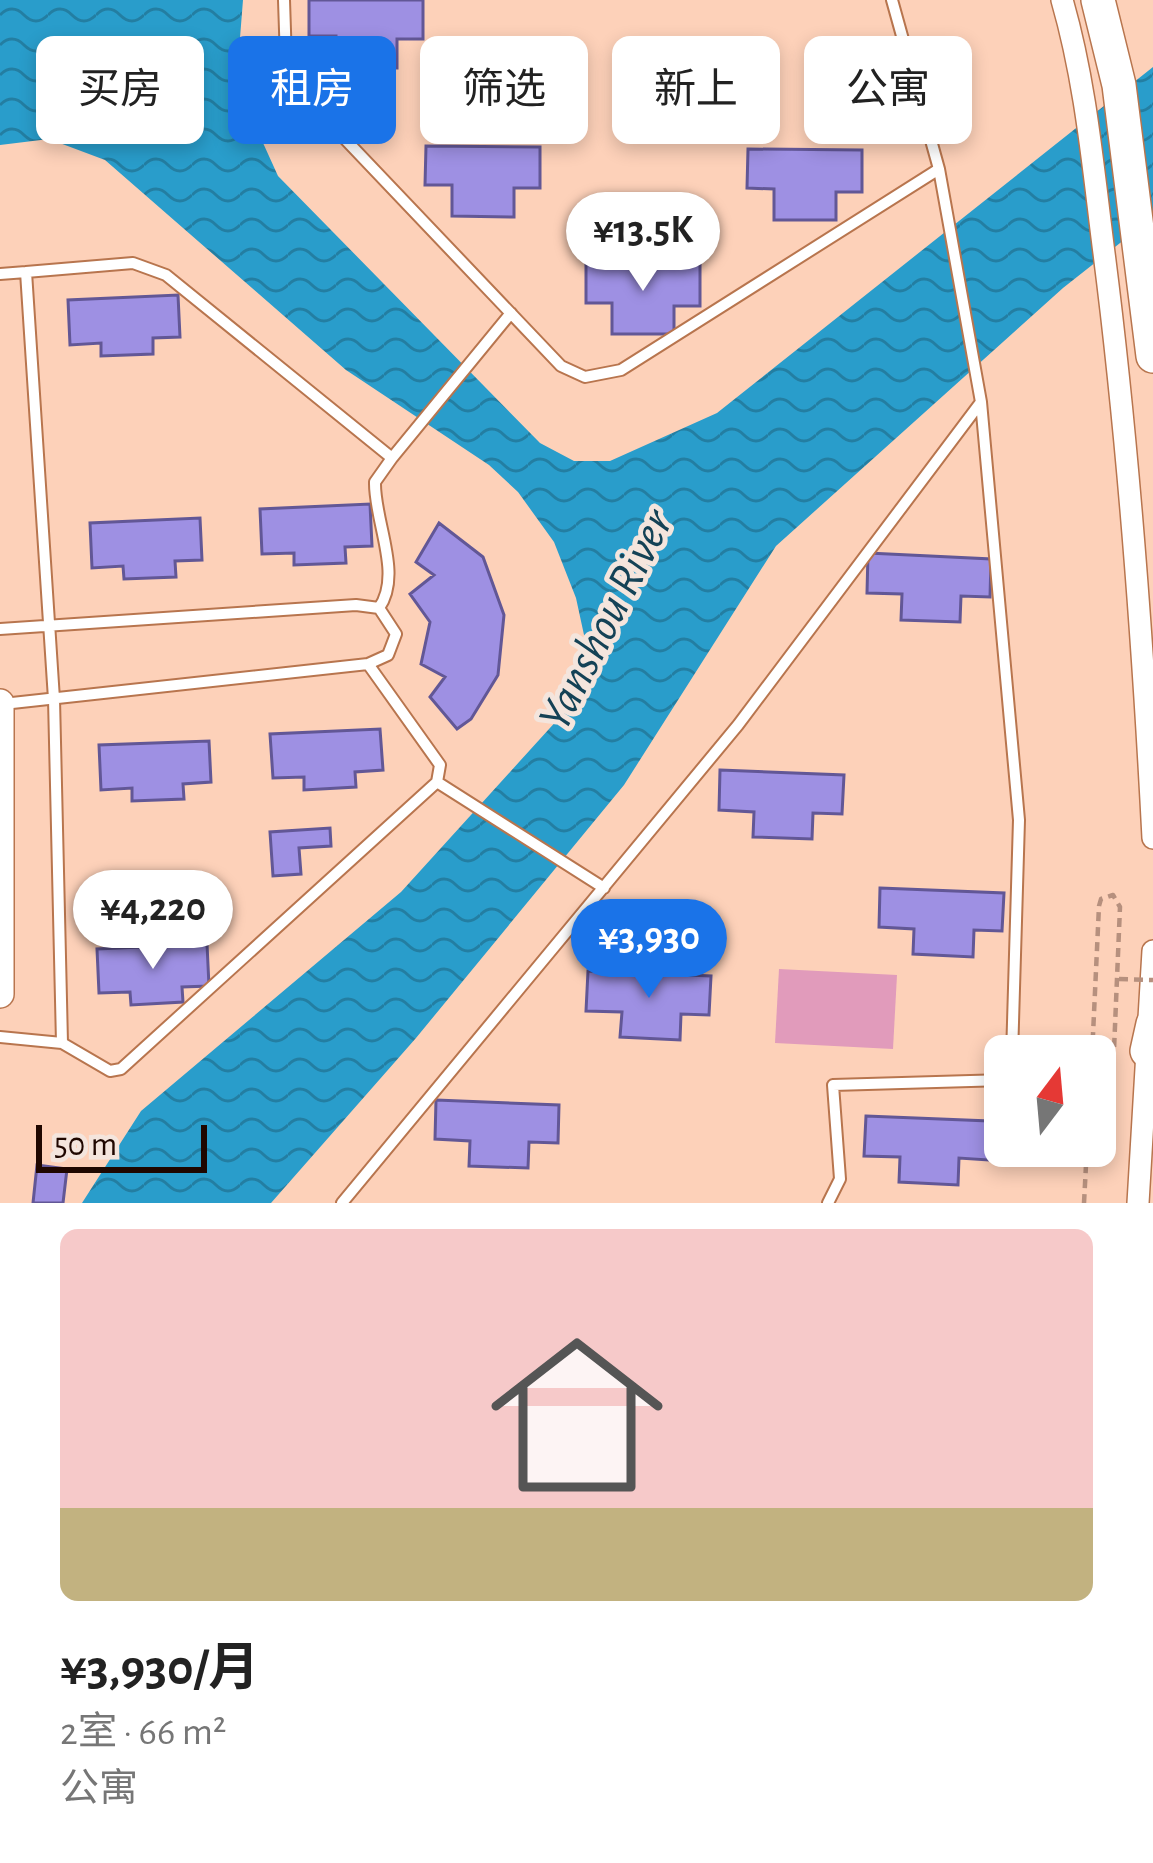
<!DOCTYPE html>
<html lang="zh">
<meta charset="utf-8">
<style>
body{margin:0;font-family:"Alegreya Sans","Noto Sans SC",sans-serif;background:#f2f2f2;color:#222;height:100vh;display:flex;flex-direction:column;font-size:45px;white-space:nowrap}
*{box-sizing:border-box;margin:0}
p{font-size:39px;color:#767676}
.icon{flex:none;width:66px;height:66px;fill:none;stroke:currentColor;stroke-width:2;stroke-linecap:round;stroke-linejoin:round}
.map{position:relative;height:1203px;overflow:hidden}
.panel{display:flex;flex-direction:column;background:#fff;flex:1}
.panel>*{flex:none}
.guide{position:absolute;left:36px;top:36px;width:1083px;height:108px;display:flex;gap:24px}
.needle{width:78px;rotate:16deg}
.buttons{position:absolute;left:984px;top:1035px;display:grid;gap:24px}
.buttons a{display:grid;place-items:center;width:132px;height:132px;border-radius:18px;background:#fff;box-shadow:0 6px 18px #0003;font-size:60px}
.scale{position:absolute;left:36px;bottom:30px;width:171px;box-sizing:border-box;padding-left:12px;border:6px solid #1f0700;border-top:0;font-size:33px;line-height:42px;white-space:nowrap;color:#1f0700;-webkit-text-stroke:9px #f4e5dd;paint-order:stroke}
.price{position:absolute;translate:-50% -102px;padding:0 27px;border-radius:42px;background:#fff;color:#222;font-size:39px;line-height:78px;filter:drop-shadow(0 3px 6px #0008)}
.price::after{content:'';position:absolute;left:50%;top:72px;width:36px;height:27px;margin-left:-18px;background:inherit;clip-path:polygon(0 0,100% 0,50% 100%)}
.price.current{background:#1a73e8;color:#fff}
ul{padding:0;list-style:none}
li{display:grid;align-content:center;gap:24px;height:636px;padding:0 60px}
li span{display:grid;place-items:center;height:372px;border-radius:18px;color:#555}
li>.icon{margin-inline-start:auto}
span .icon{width:216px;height:216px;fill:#fffc;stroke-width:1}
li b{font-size:51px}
.chip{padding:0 42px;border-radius:18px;background:#fff;box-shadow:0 6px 18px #0003;font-size:42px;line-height:108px}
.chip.current{background:#1a73e8;color:#fff}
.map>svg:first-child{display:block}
.garden{fill:#e19bbb}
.water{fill:url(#water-waves)}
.building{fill:#9e90e3;stroke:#625796;stroke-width:3}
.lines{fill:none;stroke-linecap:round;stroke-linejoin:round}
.service-casing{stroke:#b8754e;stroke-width:14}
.minor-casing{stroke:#b8754e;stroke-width:24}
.tertiary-casing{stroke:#b8754e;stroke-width:30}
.primary-casing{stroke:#b8754e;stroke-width:36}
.path{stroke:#b6907e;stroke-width:4.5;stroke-dasharray:9 6;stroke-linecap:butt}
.service{stroke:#fff;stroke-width:10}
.minor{stroke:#fff;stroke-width:21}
.tertiary{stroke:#fff;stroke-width:27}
.primary{stroke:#fff;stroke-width:33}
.path-bridge{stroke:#b6907e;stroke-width:4.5;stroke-dasharray:9 6;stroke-linecap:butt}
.labels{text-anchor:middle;stroke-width:10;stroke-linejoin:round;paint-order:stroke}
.water-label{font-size:48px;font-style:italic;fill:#144256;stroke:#f4e5dd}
</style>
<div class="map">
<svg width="1153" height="1203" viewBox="0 0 1153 1203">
<defs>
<pattern id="water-waves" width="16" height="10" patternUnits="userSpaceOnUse" patternTransform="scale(3)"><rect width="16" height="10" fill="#299dcb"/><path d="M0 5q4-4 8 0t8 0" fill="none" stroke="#237ea2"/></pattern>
</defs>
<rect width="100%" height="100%" fill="#fdd1b9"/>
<path class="garden" d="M779 969 897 975 893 1049 775 1043Z"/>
<path class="water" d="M0 0H243L238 63 244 101 278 176 540 443 574 461H610L717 413 1153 67V217L1063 288 776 546 624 785 416 1038 271 1203H82L141 1111 401 892 579 696 589 658 576 598 554 542 518 492 489 465 346 370 105 160 49 139 0 145Z"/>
<path class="building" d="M309 0H423V39H397V68L336 67V36H309Z
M426 146 540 147V188H514V217L452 216V185H425Z
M748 149 862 150V192H836V220H774V189L747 188Z
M586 263 700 264V306H674V334H612V303H586Z
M178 295 180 337 153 338V354L101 356V343L70 345 68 300Z
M370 504 372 546 345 547 346 563 294 565V553L262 554 260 509Z
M200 518 202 560 175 561 176 577 124 579 123 566 92 568 90 523Z
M439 523 483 557 504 615 498 675 471 719 457 729 430 697 445 677 421 664 430 622 410 594 434 575 416 562Z
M868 553 991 559 990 597 961 596 960 622 901 620 902 594 867 593Z
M380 729 383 770 355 772 356 787 304 790V777L273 778 270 734Z
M209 741 211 782 183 784 184 799 132 801V788L101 790 99 745Z
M720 770 844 775 842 814 813 813 812 839 753 837 754 812 719 810Z
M330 828 331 846 299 848 301 874 273 876 270 832Z
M880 888 1004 893 1002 931 974 930 973 957 913 954 914 929 879 927Z
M207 944 209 986 182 987 183 1002 131 1005 130 992 99 993 97 949Z
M588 971 711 976 709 1015 681 1014 680 1040 620 1037 622 1012 586 1011Z
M436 1100 559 1105 558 1143 529 1142 528 1168 469 1166 470 1141 435 1139Z
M866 1116 989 1121 988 1160 959 1158 958 1185 899 1182 900 1157 864 1156Z
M37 1165 67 1169 63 1203H33Z"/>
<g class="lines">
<g class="service-casing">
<path id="service" d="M284 0 286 61 304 96 561 366 585 377 621 370 939 169 892 0
M939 169 981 402 1019 820 1012 1056
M26 272 133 263 166 275 392 458 375 482C374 521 403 574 379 608
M0 274 26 272 54 699 62 1043 0 1037
M392 458 511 313
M0 629 356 605 379 608 396 634 388 655 368 664 3 704
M437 782 604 888
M62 1043 110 1071 121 1069 437 782 440 765 368 664
M342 1203 738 725 981 402
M828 1203 840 1179 833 1085 1005 1080"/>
</g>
<g class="minor-casing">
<path id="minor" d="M1062 0C1086 83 1093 168 1104 253 1129 448 1143 643 1153 838
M1138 1203 1153 951"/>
</g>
<g class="tertiary-casing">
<path id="tertiary" d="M0 703V994"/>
</g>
<g class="primary-casing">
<path id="primary" d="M1098 0 1119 85 1153 356
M1147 1051 1153 1024"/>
</g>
<path class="path" d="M1092 1056 1099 906 1101 899 1113 895 1120 907 1114 1050
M1084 1203 1087 1146"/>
<use href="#service" class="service"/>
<use href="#minor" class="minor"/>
<use href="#tertiary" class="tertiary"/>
<use href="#primary" class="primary"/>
<path class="path-bridge" d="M1119 979 1153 980"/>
</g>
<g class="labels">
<g class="water-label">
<text transform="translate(604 619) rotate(-63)" y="17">Yanshou River</text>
</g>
</g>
</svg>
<div class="buttons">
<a><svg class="needle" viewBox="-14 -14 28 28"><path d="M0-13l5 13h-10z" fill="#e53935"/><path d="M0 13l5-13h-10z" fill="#767676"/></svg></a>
</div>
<div class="scale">50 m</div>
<b class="price" style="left:643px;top:294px">¥13.5K</b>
<b class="price" style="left:153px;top:972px">¥4,220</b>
<b class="price current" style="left:649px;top:1001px">¥3,930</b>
<div class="guide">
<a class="chip">买房</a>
<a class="chip current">租房</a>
<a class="chip">筛选</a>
<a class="chip">新上</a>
<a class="chip">公寓</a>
</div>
</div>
<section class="panel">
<ul>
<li><span style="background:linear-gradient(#f6c9c9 75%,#c2b280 0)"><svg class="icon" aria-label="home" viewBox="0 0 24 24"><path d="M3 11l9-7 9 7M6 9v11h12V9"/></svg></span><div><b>¥3,930/月</b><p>2室 · 66 m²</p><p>公寓</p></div></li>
</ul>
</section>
